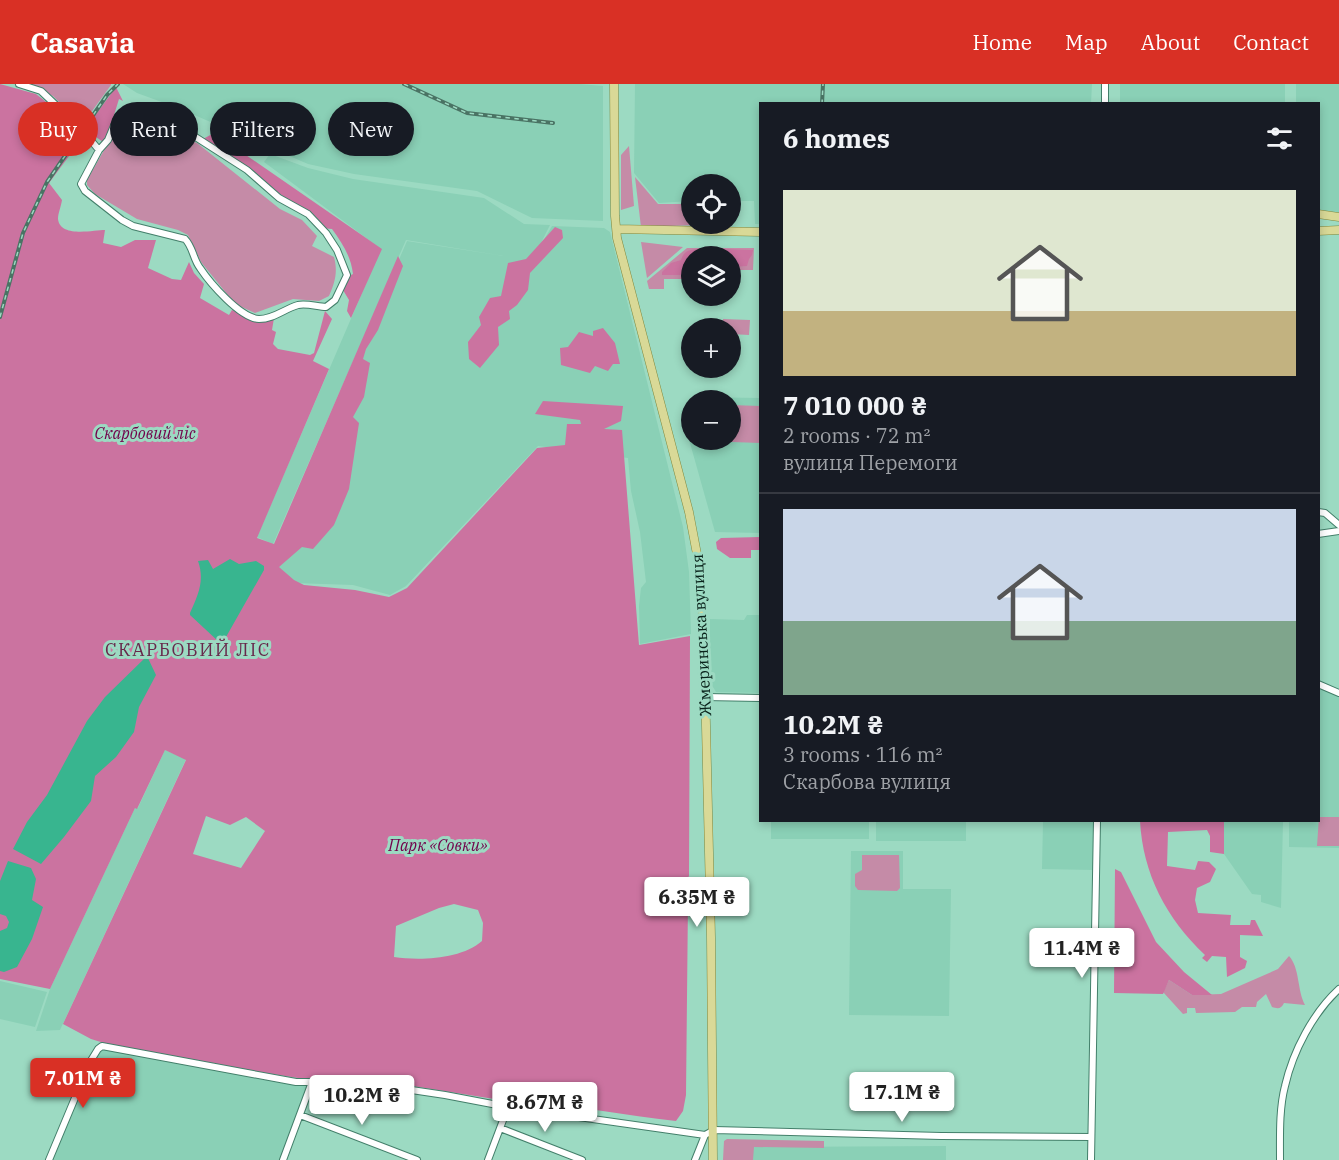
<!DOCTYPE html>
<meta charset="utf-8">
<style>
body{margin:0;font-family:"IBM Plex Serif",serif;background:#20242c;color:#f1f3f6;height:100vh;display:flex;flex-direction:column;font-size:22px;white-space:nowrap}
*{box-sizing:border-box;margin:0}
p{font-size:20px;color:#9ea1a6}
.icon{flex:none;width:33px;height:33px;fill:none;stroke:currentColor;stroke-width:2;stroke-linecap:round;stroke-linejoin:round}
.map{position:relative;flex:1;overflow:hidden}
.panel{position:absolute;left:759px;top:18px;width:561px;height:720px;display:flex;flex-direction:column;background:#171b24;border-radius:0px;box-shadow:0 3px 9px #0003}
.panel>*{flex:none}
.top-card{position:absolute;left:18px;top:18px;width:570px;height:54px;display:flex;gap:12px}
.buttons{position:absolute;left:681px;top:90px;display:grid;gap:12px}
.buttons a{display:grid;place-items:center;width:60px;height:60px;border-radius:50%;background:#171b24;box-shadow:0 3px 9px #0003;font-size:30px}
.price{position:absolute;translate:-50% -51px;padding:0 14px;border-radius:6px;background:#fff;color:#222;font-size:20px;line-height:39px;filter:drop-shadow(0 2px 3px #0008)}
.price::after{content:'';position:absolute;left:50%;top:36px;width:18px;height:14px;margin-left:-9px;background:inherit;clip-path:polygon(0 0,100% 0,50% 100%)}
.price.active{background:#d93025;color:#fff}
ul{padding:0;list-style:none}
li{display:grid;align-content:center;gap:12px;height:318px;padding:0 24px}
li+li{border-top:2px solid #363941}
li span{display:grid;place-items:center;height:186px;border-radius:0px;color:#555}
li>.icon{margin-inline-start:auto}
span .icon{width:108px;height:108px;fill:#fffc;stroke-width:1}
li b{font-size:26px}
h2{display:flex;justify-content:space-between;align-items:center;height:72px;padding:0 24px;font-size:26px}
.chip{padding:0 21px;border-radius:27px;background:#171b24;box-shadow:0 3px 9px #0003;font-size:21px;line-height:54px}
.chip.active{background:#d93025;color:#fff}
header{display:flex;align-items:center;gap:36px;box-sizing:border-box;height:84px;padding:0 30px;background:#d93025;color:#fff}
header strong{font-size:28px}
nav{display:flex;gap:33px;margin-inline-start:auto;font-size:21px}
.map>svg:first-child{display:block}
.built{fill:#8ad0b6;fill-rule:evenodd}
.green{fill:#c58ba7}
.forest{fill:#cb73a0;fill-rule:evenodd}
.water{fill:#38b58f}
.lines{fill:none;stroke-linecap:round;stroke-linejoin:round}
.minor-casing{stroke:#437f6a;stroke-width:8}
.major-casing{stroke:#80883e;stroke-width:9}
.minor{stroke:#fff;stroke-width:6}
.major{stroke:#d9d997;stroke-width:8}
.rail-casing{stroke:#4a7364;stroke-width:4}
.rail{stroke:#9cdac2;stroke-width:1.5;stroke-dasharray:4.5;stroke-linecap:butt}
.labels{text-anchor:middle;stroke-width:6;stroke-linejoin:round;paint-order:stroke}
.park-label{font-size:16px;font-style:italic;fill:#72014b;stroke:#9cdac2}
.street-label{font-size:16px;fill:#09221a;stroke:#9cdac2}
.neighbourhood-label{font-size:18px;letter-spacing:1.5px;fill:#67284b;stroke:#9cdac2}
</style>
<header>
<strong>Casavia</strong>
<nav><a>Home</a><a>Map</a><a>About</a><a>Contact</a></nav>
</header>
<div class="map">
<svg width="1339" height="1076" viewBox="0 0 1339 1076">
<rect width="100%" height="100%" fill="#9cdac2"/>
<path class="built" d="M123 0H579L603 2V137L532 134 477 107 354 90 308 80 178 24 137 9Z
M635 0H1092L1091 19 760 20V140H755L754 117H731L730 100H692L691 117 659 119 634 89Z
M1120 0H1285V19H1120Z
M1296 0H1339V131L1319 127 1318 20H1296Z
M270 70 308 84 353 95 484 114 524 140 550 141 535 171 552 142 604 144 610 148 683 443 689 488 691 550 640 560 639 522 641 504 646 498 640 448 631 407 628 374 538 362 406 502 390 511 353 501 293 499 277 504 275 461 407 157 504 172 406 156 273 460 257 453 381 165 264 78Z
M695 313 760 314V449L715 448 681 327ZM692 316H730V356H692Z
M747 531H760V609L716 608 710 598V535L744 536Z
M1319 600 1339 609V764L1289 763V737L1318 736Z
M165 666 186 675 60 946 36 947 50 905 135 724H138Z
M771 737H869V755H771Z
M876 737H966V757H876Z
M1224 737H1283L1281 824 1261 818V811L1252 810 1224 770Z
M1043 738H1094L1093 786 1042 785Z
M851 767H903V805H951L949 932 849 931Z
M0 897 47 908 35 943 0 935Z
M102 962 312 998 283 1076H49L90 978Z
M946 1062V1076H753V1063Z"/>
<path class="green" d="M29 0H111V1L82 41 53 12Z
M126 30 197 59 280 125 302 136 317 152 312 162 334 173C338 188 335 198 329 212L319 217 293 215 255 229 235 220 201 178 188 151 178 146 137 135 95 110 87 101V96L123 33Z
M629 62 634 122 621 126V71Z
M635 93 658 120H691L692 140H700V141L641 143Z
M641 158 683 163 647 194Z
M687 164H754L753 186H731L730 172H692L691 190H685V195H664V205H649L647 197Z
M723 235 750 236 749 251 731 250 730 244H723Z
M731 321 760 322V359L705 357 699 356H730Z
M1319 733H1339V762H1317Z
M862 771H899L900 804 897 807 858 806 855 802V790L862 786Z
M1289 872C1300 884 1297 906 1305 921L1284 919C1281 925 1278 925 1272 923L1266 910 1257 918 1256 923H1242L1235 928 1196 929 1195 924H1187V929L1183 930 1163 908 1169 896 1192 911 1221 910 1278 885Z
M727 1055 824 1057V1064L754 1063 753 1076H723L724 1057Z"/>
<path class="forest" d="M0 0 36 10 82 46 71 61 75 64 49 99 62 116C61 123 58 129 58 135 60 154 93 146 105 146L103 159 121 163 135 156H156L148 184 172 195 181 196 189 178 194 189 204 200 200 214 229 231 232 226 257 237 274 234 272 246 276 248 273 260 278 265 310 271 314 269 325 227 332 235 313 277 329 285 257 454 274 460 398 172 403 182 378 246 366 265 363 275 370 279 364 313 353 333 359 339 349 405 334 441 313 465 302 463 279 483 294 496 304 501 355 506 389 513 407 504 537 364 565 361 567 340H581L580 336 535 330 543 317 623 322 621 337 604 345 622 346 639 561 690 552 689 792 685 798 679 795 675 797 672 806 677 812 684 810 688 816 686 1011 683 1027 676 1037C626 1032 576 1020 526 1020L362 994 304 995 191 977 104 959 91 955 63 940 186 676 165 666 137 725 135 724 50 905 0 895ZM206 732 230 741 246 733 265 747 241 784 193 770ZM454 820 478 826 483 839 482 857C462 875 420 877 394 873L396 842 439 824Z
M116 3 123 17 119 15 114 31 117 32 107 55 103 58 85 45Z
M214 49 382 165 351 234 347 227 349 216 343 206 349 192 353 190C351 172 342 159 332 145L321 144 294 120 203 55Z
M555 143 562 146 563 154 530 189 528 206 517 221 509 227 510 235 498 243 499 261 480 284 469 275 468 258 481 241 479 233 490 214 501 212 508 179 526 175Z
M698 165 709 168 720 165 753 166 752 171 749 175 747 182 731 183 730 172H692L691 186 680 191H662V188L671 179 681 176C684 167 688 166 698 165Z
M603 244 615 259 620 280H613L608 287 595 282 590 289 561 281 560 264 568 263 579 248 593 252V247Z
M760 453V466H751V474H730L717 465 716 458 721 454Z
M1140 737H1224V770L1210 768V752L1207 746 1168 748 1167 782 1195 786 1198 777 1209 778 1216 785 1210 798 1197 804 1195 816 1198 829 1231 831 1230 841H1250L1251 836H1255L1263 852 1240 851V873L1247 877 1245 884 1227 893 1226 873 1212 872 1207 878 1202 874 1205 871C1166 834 1143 790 1140 737Z
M1115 785 1121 788 1156 858 1184 888 1212 911H1192L1169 896 1163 910 1114 909Z"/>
<path class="water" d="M230 475 239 480 256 477 264 482V486L226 553 219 558 190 531V529C198 511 205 497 198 477L208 476 213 485Z
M147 572 156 591 139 623 134 648 116 673 95 692 91 717 64 753 41 780 13 765 27 738 47 711 87 637 105 613Z
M8 777 31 784 36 795 32 816 43 823 32 855 17 883 4 888 0 887V847L7 844 9 838 6 832 0 830V797Z"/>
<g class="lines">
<g class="minor-casing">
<path id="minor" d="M19 0 41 7 83 47 99 66
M1105 20V0
M133 26 160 38 183 45 247 86 279 114 308 130 326 149 337 166 347 191 335 216 326 223C318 223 307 219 298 221 284 225 274 235 259 235 240 234 210 199 200 184 193 175 193 163 185 155L133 142 122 136 85 107 81 100 99 66 108 56 118 32 126 27Z
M1318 428 1325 429 1339 441
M1318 450 1339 447
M1318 600 1339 609
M705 613 760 614
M300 1031 417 1076
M500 1044 582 1076
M49 1076 90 978 98 965 102 962 296 998H358L445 1011 508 1023 705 1051 714 1046 941 1052 1091 1053
M283 1076 312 998
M488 1076 508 1023
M695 1076 705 1051
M1091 1076 1097 736
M1280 1076C1280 1052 1279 1025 1285 1002 1293 967 1313 929 1339 905"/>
</g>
<g class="major-casing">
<path id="major" d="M614 0 615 132 617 154 689 428 700 486 704 557 711 853 713 1076
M1318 130 1339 133
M617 145 760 148
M1318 147 1339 146"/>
</g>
<use href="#minor" class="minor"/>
<use href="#major" class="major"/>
<g class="rail-casing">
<path id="rail" d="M404 0 467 29 553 39
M822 20 823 0
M0 233 23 149 47 98 107 11 118 0"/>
</g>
<use href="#rail" class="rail"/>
</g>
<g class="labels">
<g class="park-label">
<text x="145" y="355">Скарбовий ліс</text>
<text x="438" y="767">Парк «Совки»</text>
</g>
<g class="street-label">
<text transform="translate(701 551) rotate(-93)" y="6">Жмеринська вулиця</text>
</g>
<g class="neighbourhood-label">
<text x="188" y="572">СКАРБОВИЙ ЛІС</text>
</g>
</g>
</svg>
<div class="buttons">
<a><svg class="icon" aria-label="locate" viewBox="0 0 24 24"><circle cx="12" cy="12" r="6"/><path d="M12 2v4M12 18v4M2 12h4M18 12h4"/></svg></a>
<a><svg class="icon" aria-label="layers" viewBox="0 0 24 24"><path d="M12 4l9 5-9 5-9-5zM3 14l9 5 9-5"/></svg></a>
<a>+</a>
<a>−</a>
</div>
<b class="price" style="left:697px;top:844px">6.35M ₴</b>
<b class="price" style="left:1082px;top:895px">11.4M ₴</b>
<b class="price active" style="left:83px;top:1025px">7.01M ₴</b>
<b class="price" style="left:902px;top:1039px">17.1M ₴</b>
<b class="price" style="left:362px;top:1042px">10.2M ₴</b>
<b class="price" style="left:545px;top:1049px">8.67M ₴</b>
<div class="top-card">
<a class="chip active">Buy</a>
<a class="chip">Rent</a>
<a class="chip">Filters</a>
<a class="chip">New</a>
</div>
<section class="panel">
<h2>6 homes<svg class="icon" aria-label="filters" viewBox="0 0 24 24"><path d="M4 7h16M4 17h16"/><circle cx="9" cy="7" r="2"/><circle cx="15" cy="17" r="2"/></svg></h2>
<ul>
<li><span style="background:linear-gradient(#dfe7d0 65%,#c2b280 0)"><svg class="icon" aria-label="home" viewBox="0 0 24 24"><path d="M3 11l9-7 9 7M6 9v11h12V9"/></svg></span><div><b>7 010 000 ₴</b><p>2 rooms · 72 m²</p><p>вулиця Перемоги</p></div></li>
<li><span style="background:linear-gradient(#c9d6e8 60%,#7fa58c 0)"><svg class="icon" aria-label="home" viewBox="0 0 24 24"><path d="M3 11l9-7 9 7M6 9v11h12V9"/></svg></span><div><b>10.2M ₴</b><p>3 rooms · 116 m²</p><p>Скарбова вулиця</p></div></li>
</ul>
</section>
</div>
